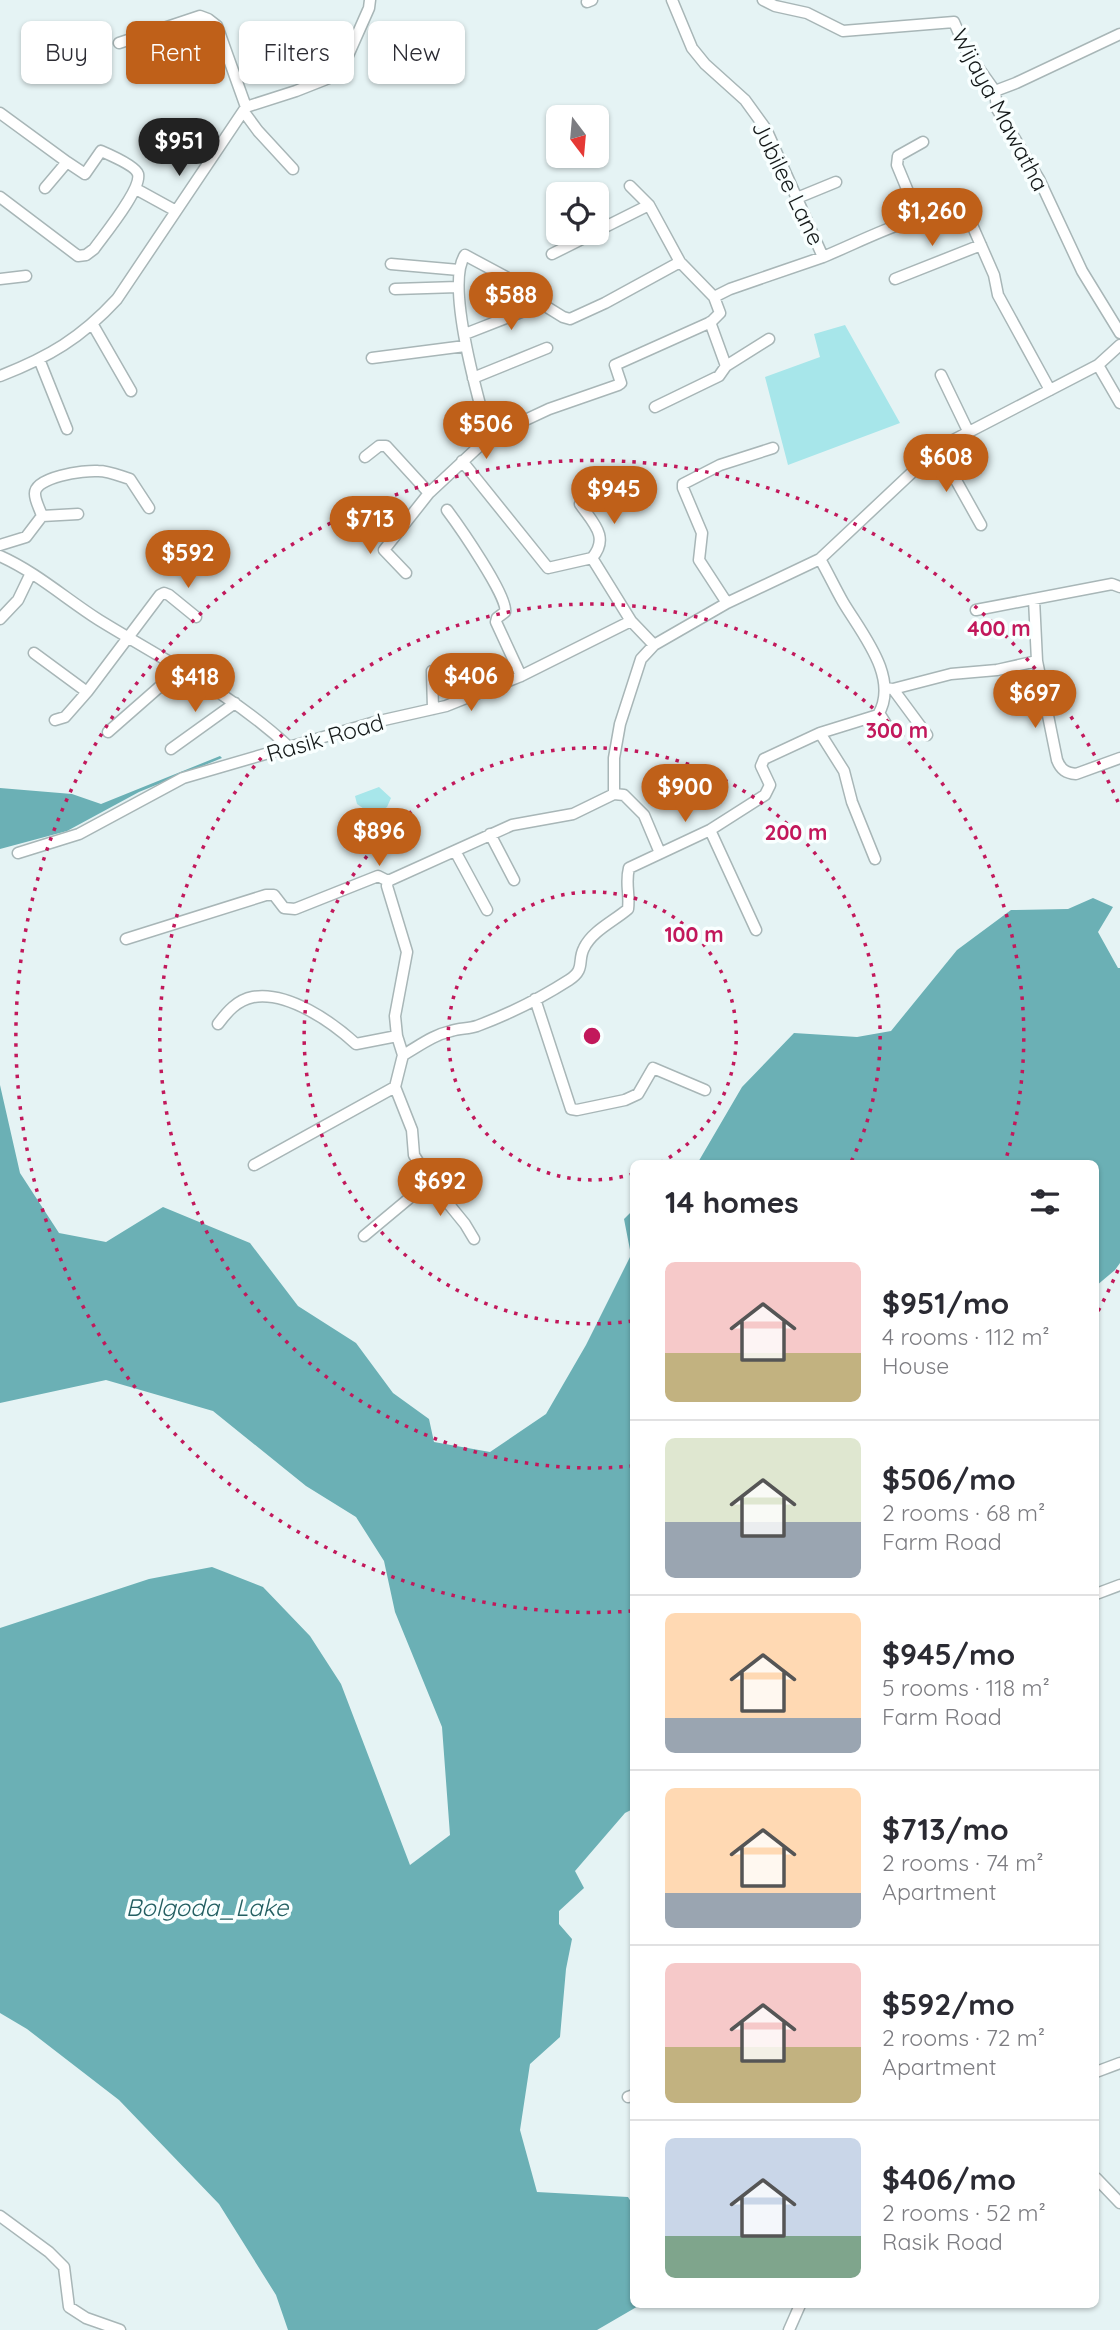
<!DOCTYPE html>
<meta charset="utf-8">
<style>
body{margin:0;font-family:Quicksand,sans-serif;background:#f2f2f3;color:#2b2b33;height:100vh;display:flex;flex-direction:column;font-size:26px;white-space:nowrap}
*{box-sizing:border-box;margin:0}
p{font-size:23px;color:#7c7c81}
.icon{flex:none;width:38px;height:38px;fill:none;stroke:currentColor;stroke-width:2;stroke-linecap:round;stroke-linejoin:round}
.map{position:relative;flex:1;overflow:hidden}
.drawer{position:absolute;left:630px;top:1160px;width:469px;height:1148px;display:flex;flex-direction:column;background:#fff;border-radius:10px;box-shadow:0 2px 5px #0004}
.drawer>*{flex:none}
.hud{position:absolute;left:21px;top:21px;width:504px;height:63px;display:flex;gap:14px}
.needle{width:46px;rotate:164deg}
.tools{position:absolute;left:546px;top:105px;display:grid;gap:14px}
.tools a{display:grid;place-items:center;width:63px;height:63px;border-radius:10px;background:#fff;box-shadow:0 2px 5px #0004;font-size:35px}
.price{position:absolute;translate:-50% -60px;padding:0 16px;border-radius:24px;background:#bf6019;color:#fff;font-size:23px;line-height:46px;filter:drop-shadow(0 2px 4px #0008)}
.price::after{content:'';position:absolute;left:50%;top:42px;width:21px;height:16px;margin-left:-10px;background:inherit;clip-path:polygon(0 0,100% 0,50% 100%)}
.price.selected{background:#222;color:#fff}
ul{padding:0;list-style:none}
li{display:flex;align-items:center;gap:21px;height:175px;padding:0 35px}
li+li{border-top:2px solid #e1e1e2}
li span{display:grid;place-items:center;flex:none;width:196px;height:140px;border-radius:10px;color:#555}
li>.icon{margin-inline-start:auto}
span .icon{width:84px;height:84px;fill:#fffc;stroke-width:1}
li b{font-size:30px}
h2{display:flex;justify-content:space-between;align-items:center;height:84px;padding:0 35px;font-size:30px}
.tag{padding:0 24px;border-radius:10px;background:#fff;box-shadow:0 2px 5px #0004;font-size:24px;line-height:63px}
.tag.selected{background:#bf6019;color:#fff}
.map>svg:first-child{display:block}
.green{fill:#a7e6ea}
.water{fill:#6bb0b5}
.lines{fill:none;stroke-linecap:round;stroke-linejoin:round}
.street-casing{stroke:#a8b6b7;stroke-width:13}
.street{stroke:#fff;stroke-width:10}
.ring{fill:none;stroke:#c2185b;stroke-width:3.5;stroke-dasharray:3.5 7}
.labels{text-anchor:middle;stroke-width:7;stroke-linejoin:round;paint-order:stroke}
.street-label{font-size:23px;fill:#151a1a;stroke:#f9ffff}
.water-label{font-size:24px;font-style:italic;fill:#245f62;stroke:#f9ffff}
.centre{fill:#c2185b;stroke:#f9ffff;stroke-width:3.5}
.ring-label{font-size:21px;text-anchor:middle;font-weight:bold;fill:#c2185b;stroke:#f9ffff;stroke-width:7;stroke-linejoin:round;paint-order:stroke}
</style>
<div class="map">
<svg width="1120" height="2330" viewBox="0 0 1120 2330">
<rect width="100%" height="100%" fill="#e5f3f4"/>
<path class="green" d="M845 325 900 423 788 465 765 377 820 357 814 334Z
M379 787 391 798 387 807 374 816 357 804 355 796Z"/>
<path class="water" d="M220 756 222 758 139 792 67 831 0 849V788L72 794 101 804Z
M1093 898 1113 907 1098 932 1118 968H1120V1263L1115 1270 1096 1286V1164H697L742 1087 794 1033 857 1037 891 1031 957 950 1011 910 1068 909Z
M0 1085 20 1173 59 1233 106 1242 163 1207 250 1243 298 1306 356 1343 393 1393 429 1419 434 1442 490 1452 546 1414 586 1345 631 1255 624 1219 633 1210V1809L625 1813 575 1871 584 1888 559 1911V1924L572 1939 566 1969 560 2037 530 2064 520 2130 537 2192 628 2197 633 2205 634 2305H640L597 2330H288L276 2295 219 2204 119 2100 27 2029 0 2013V1628L149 1579 212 1567 263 1587 310 1636 341 1684 410 1865 450 1835 442 1727 395 1612 384 1561 356 1517 306 1486 213 1411 106 1380 0 1403Z"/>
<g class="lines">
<g class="street-casing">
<path id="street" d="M672 0 692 48 705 64 745 100 766 129 823 257C867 239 914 212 962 211L969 218 994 275 998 295 1050 390
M763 0 775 6 807 13 843 31 954 22 967 52 995 91 997 109 1039 179 1082 271 1120 333
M587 2 592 0
M119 43 200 16 208 19 217 26 246 107
M995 91 1016 83 1120 34
M244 112 258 131 293 169
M0 113 67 162
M630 186 649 205 680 262 714 297
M136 189 176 211
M0 197 78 256 86 255 94 249C104 235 142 189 138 174 136 166 108 154 101 151L85 174 67 162 45 188
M797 198 836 182
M919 218 897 165 898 156 923 142
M597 231 649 205
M552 254 594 233
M391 264 459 270
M0 279 26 276
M895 279 981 245
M395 289 458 287
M710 322 726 366
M93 325 131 391
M465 334 542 304
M372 358 465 346
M39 359 67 429
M1098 365 1120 403
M941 375 968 431
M0 376C49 357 81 338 117 299L246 107 296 91 329 78 342 69 369 8 370 0
M473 378 547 348
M655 407 719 376 726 366 769 339
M489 437C479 402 445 284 465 255L506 277 542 304 563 317 570 319 605 303 680 262
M938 448 981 525
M365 457 379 446H386L429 493
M462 461 548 568 592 558 631 621 654 645
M447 510C459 526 509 598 505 612L497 618 496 622 521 676
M42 516C40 509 35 501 35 494 34 477 84 470 98 471 109 471 120 476 130 479L149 508
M0 545 26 537 42 516 78 514
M0 556C36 572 66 599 99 620 164 660 234 695 290 748
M592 558C610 537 593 523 580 504L612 482
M406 573 384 550 429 493 489 437 549 409 618 385 621 383 615 365 711 322 720 313 714 297 730 289 823 257
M1034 599 1037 661 1057 760C1061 770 1066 773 1076 774L1120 758
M727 603 699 560 702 533 683 488V484L720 465 773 448
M976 610 1112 584 1120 587
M0 619 18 600 31 573
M34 653 87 692
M432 671 433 709
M885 688 893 689 951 674 997 670 1037 661
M893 689 927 735
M879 713 889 729
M55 720 65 717 87 692 160 595 164 593 169 595 196 617
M108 732 181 668
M820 733 844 771 852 802 875 859
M171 749 235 703
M614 794 624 795 644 815 660 853
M710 830 756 930
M490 834 514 880
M455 851 487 910
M18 853 79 834 183 778 375 722 446 706 521 676 631 621
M126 939 266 895H274L284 908 295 909 378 876 388 881
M535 999 571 1109 577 1110 625 1100 638 1094 653 1068 705 1090
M218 1024C227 1012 237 1000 253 997 288 991 332 1022 356 1044L397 1036
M403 1055C419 1046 433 1035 451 1031 460 1028 468 1029 477 1026 509 1014 541 998 569 980 586 969 577 961 584 948 592 931 614 921 628 909 630 894 625 883 629 868L710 830 765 795 770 785 761 766 764 759 820 733 878 715C900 678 862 634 843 602 835 588 828 573 820 559
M254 1165 395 1087
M430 1181 465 1224 474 1239
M364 1236 430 1181 414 1155 412 1130 395 1087 403 1055 397 1036 395 1016 407 952 387 886 388 881 512 825 573 814 614 794V758L620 724 641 659 654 645 727 603 820 559 938 448 1098 365 1120 345
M1096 1594 1120 1585
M1096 2072 1120 2063
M628 2097 634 2095
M1096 2178 1120 2203
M0 2216 49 2252 64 2267 69 2307 86 2318 120 2330
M789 2330 800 2305"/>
</g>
<use href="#street" class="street"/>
</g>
<g class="ring">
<path d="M633 1174A144 144 0 1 1 658 1164"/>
<path d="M632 1321A288 288 0 1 1 851 1162"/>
<path d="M633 1466A432 432 0 1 1 1005 1162"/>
<path d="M1118 1270A576 576 0 0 1 1096 1315M632 1611A576 576 0 1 1 1118 802"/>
</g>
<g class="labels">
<g class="street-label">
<text transform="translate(1000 110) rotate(62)" y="8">Wijaya Mawatha</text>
<text transform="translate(788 183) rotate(64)" y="8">Jubilee Lane</text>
<text transform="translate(325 738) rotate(-16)" y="8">Rasik Road</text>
</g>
<g class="water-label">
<text x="207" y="1916">Bolgoda_Lake</text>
</g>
</g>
<circle cx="592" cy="1036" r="10" class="centre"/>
<g class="ring-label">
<text x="999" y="636">400 m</text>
<text x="897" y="738">300 m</text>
<text x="796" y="840">200 m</text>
<text x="694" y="942">100 m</text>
</g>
</svg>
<div class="tools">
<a><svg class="needle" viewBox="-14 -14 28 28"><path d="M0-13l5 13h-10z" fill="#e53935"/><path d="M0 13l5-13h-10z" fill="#7c7c81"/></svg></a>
<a><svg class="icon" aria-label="locate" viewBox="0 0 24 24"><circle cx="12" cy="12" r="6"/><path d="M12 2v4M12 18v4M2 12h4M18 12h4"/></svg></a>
</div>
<b class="price selected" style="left:179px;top:178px">$951</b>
<b class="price" style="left:932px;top:248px">$1,260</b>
<b class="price" style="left:511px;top:332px">$588</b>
<b class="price" style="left:486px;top:461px">$506</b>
<b class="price" style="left:946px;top:494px">$608</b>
<b class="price" style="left:614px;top:526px">$945</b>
<b class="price" style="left:370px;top:556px">$713</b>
<b class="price" style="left:188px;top:590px">$592</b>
<b class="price" style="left:471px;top:713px">$406</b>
<b class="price" style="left:195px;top:714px">$418</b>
<b class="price" style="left:1035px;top:730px">$697</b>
<b class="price" style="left:685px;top:824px">$900</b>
<b class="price" style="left:379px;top:868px">$896</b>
<b class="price" style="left:440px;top:1218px">$692</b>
<div class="hud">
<a class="tag">Buy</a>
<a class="tag selected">Rent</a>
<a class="tag">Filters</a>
<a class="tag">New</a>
</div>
<section class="drawer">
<h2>14 homes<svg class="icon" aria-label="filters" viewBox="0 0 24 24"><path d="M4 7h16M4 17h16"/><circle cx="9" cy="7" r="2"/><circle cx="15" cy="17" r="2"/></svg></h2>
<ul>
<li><span style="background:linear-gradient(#f6c9c9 65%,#c2b280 0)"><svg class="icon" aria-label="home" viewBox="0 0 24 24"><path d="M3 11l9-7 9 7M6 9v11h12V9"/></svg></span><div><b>$951/mo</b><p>4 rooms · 112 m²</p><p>House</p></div></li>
<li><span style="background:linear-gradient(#dfe7d0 60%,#9aa5b1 0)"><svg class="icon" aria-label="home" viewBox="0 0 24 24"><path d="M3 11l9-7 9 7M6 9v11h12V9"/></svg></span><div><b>$506/mo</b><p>2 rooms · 68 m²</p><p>Farm Road</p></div></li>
<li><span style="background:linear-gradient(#ffd9b3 75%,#9aa5b1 0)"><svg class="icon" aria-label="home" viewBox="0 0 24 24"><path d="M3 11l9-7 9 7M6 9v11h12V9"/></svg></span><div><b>$945/mo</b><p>5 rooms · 118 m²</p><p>Farm Road</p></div></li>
<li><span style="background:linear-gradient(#ffd9b3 75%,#9aa5b1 0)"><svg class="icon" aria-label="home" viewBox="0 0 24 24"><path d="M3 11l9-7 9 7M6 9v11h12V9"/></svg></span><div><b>$713/mo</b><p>2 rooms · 74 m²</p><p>Apartment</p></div></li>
<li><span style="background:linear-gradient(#f6c9c9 60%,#c2b280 0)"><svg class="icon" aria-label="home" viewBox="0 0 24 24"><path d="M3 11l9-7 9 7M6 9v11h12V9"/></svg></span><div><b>$592/mo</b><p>2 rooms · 72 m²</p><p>Apartment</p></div></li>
<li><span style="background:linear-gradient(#c9d6e8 70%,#7fa58c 0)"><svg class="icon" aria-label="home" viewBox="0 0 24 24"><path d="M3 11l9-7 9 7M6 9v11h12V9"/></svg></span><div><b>$406/mo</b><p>2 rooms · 52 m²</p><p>Rasik Road</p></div></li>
</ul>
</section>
</div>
